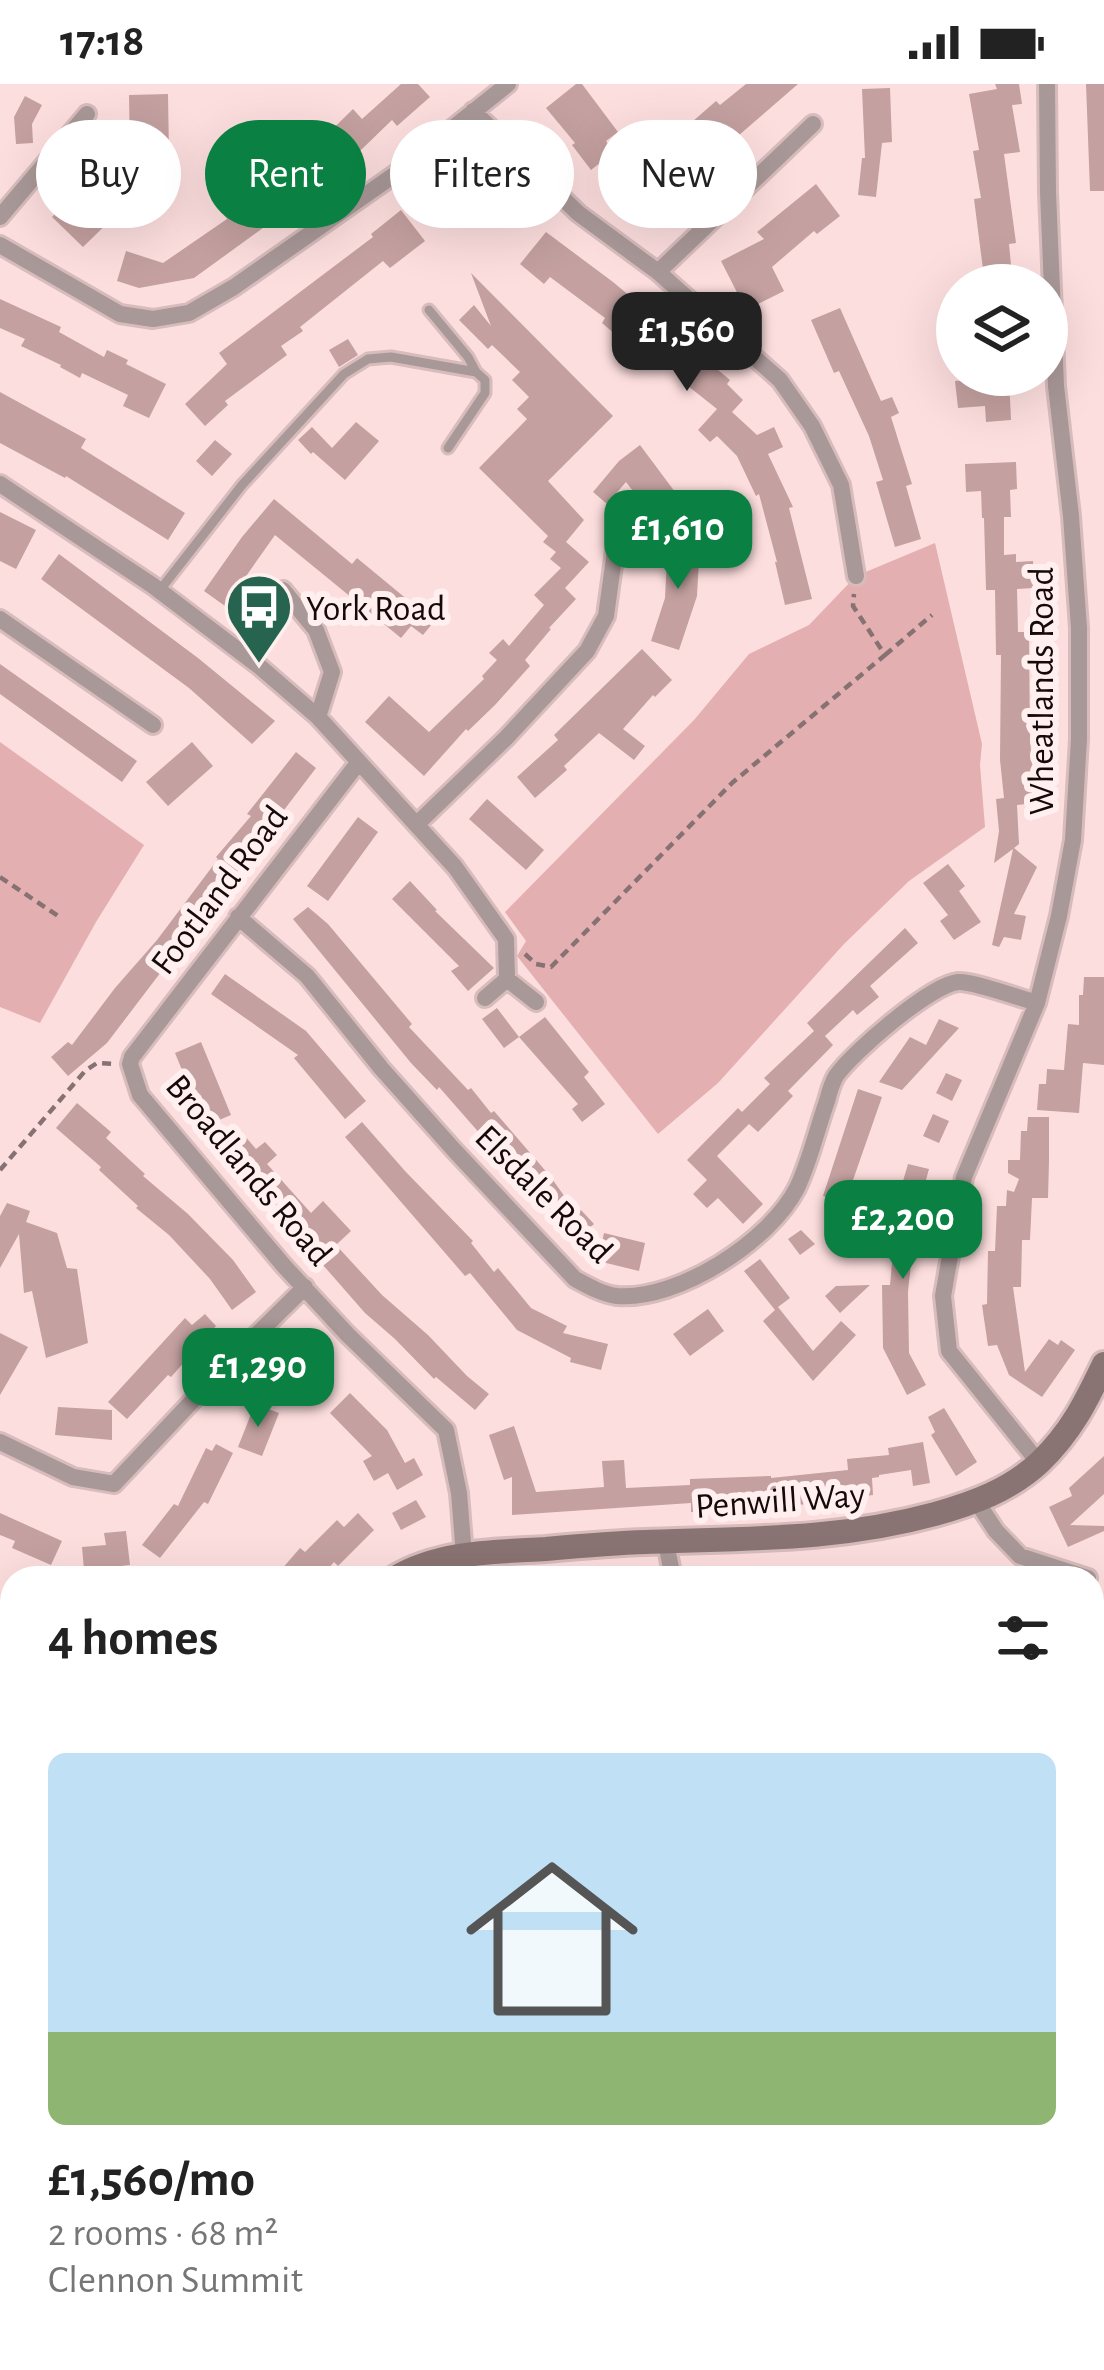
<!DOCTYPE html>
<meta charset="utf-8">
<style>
body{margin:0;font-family:"Alegreya Sans",sans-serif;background:#f6f6f6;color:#222;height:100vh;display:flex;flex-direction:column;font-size:45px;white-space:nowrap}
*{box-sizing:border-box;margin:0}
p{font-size:39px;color:#767676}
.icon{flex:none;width:66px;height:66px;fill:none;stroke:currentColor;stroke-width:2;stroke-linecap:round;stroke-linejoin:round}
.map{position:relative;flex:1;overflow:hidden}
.panel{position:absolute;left:0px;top:1482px;width:1104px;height:804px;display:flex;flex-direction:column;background:#fff;border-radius:36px 36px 0 0;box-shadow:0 12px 48px #0002}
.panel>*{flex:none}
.top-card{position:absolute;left:36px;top:36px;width:1032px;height:108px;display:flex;gap:24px}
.fabs{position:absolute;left:936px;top:180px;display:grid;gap:24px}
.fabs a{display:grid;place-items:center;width:132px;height:132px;border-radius:50%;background:#fff;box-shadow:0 12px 48px #0002;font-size:60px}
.price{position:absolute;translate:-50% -102px;padding:0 27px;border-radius:24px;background:#0b8043;color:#fff;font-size:39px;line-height:78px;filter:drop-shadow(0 3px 6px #0008)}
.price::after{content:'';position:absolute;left:50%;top:72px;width:36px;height:27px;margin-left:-18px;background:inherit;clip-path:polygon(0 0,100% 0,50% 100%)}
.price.on{background:#222;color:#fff}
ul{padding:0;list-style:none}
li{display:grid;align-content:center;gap:24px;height:636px;padding:0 48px}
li+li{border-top:3px solid #e0e0e0}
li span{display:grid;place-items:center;height:372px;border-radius:18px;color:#555}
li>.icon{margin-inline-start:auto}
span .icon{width:216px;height:216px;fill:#fffc;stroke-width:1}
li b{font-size:51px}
h2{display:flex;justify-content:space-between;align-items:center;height:144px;padding:0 48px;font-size:51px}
.pill{padding:0 42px;border-radius:54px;background:#fff;box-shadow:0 12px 48px #0002;font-size:42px;line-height:108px}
.pill.on{background:#0b8043;color:#fff}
.status{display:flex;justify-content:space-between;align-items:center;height:84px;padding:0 60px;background:#fff;direction:ltr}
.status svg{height:33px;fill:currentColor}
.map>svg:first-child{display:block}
.green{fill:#e4afb0}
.building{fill:#c4a0a0}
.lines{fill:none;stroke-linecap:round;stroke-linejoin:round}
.lane-casing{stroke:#d8bcbc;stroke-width:15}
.street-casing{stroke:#d8bcbc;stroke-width:22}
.secondary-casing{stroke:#d8bcbc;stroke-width:30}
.path{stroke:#877273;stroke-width:4.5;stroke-dasharray:9 6;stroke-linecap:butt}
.lane{stroke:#a99898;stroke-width:9}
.street{stroke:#a99898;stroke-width:16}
.secondary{stroke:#8a7373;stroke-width:24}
.labels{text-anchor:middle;stroke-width:12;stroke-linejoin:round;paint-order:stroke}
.poi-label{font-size:36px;fill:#15090a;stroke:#ffefef;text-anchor:start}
.street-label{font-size:36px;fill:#15090a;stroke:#ffefef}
</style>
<div class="status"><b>17:18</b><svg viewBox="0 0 49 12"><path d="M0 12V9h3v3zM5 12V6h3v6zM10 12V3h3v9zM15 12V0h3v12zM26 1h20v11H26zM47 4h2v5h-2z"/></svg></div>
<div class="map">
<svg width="1104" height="2286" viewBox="0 0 1104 2286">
<rect width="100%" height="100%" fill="#fddede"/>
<path class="green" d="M935 459 982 660 980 681 985 743 909 797 844 860 718 999 658 1050 517 872 526 857 505 828 694 636 749 570 809 541 856 492Z
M0 658 144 761 96 838 40 939 0 923Z
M1104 1712V2286H150L153 2274H1092V1728Z"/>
<path class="building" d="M401 0H418L430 13 397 42 392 36 332 94 194 194 139 204 117 197 126 167 163 179 227 135 217 121 232 111 239 121 291 86 353 25 362 35Z
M576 0H582L618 48 606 57 614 68 591 86 572 61 575 59 546 24Z
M746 0H798L694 90 690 85 659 113 667 119 651 141 635 128 666 86 659 78 674 64 668 59 716 17 720 21Z
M995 0H1019L1022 20 1012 21 1020 68 1004 70 1016 159 1009 160 1013 201H985L974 115 981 114 973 67 979 66 969 10 997 5Z
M1086 0H1104V107H1090Z
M890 4 892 58 882 59 876 113 858 111 862 74H865L862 5Z
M168 10 169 72 130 73 129 11Z
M25 12 42 21 32 40 33 59 16 60 14 33Z
M115 69 131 82 107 113 121 126 83 163 52 133 89 95 92 98Z
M486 96 497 127 454 143 447 125 466 117 462 105Z
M816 100 840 132 817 150 814 147 772 183 784 207 746 226 721 177 764 155 757 148Z
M401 126 425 157 390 184 383 177 300 243 303 247 281 262 287 271 225 317 228 321 205 342 185 320 227 280 219 269 373 153 371 150Z
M546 148 613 198 730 296 727 300 743 316 732 328 757 351 774 343 783 363 768 370 793 423 789 424 812 515 785 521 775 478H777L759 410 756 412 737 372 717 352 710 358 698 346 717 325 688 302 690 299 656 270 649 279 602 239 605 234 550 193 544 200 520 180Z
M471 189 613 332 548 397 584 436 566 458 589 478 565 504 576 515 549 544 551 545 525 576 530 582 495 621 468 647 466 645 424 692 365 638 389 612 429 648 484 595 482 592 497 576 489 569 503 555 509 562 544 521 534 511 561 484 550 475 556 468 543 458 548 452 479 384 527 335 517 325 529 313 512 296 520 288 492 261 488 265 459 236 474 221 491 242Z
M0 215 61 243 59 248 104 273 107 266 128 276 126 280 166 300 149 334 123 322 128 311 82 289 80 294 60 283 61 281 21 262 25 255 0 244Z
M840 224 881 317 892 313 899 329 891 333 912 400 906 402 921 455 895 463 876 398 883 396 869 352 839 287 834 289 811 236Z
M348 255 358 271 339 283 329 266Z
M1009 293 1011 336 986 338 985 322 958 324 955 297Z
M0 308 86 355 81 364 185 429 168 456 66 392 65 394 0 359Z
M356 338 379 357 345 396 313 368 311 370 298 356 312 343 332 364Z
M215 356 232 370 212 392 196 377Z
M640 361 684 420 658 440 626 398 607 420 593 408 619 377Z
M1016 378 1017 405 1010 406 1011 433H1004V471L1016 470V478L1033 477 1034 504 1017 505 1018 548H1029L1030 656 1036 719 1017 721 1019 760 1014 764 1037 783 1014 830 1026 832 1021 856 1004 853 999 863 992 861 1013 765 994 779 999 747 996 715 1004 714 1000 676 1001 571H996L995 506H986L984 434H982L981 407 966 408 965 380Z
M274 415 352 480 357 474 420 526 427 517 441 529 423 551 411 542 401 554 275 451 225 522 204 507 242 453Z
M0 428 36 446 16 485 0 477Z
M668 454 700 456 697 512 679 566 651 557 665 514Z
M59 470 198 574 275 637 252 660 189 604 41 495Z
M642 565 672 596 655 613 653 611 623 645 645 662 634 676 599 649 564 682 567 686 535 714 517 693 558 656 554 651Z
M0 580 137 677 122 698 0 610Z
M192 658 213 682 168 722 146 698Z
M296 668 316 684 107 959 68 992 51 973 68 958 72 961 115 904 157 856 218 775 216 773 251 732 247 730Z
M487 715 544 766 526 786 469 735Z
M358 733 378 748 328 817 307 802Z
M948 780 965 802 959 807 981 838 954 856 940 837 948 831 923 799Z
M410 797 437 826 435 827 494 884 468 907 451 887 459 882 392 815Z
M308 823 328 840 412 940 409 943 468 1006 471 1004 491 1029 494 1027 550 1092 577 1130 581 1126 594 1140 574 1157 439 1003 437 1006 411 979 293 835Z
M905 844 918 859 870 902 879 913 857 931 853 926 825 952 833 961 788 1007 793 1012 758 1048 749 1040 717 1072 763 1120 743 1140 718 1114 707 1124 693 1110 707 1096 687 1076 738 1024 742 1028 770 1000 764 994 814 947 807 939Z
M225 890 306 947 366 1017 345 1035 294 974 298 971 211 910Z
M1084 893H1104V981L1083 979 1079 1029 1037 1026 1039 1000H1046L1047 985 1064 986 1068 940 1079 941V911H1083Z
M497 924 519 953 504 964 482 935Z
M545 933 589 988 584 993 605 1020 582 1038 572 1025 578 1020 519 953Z
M939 935 959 944 902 1006 879 998 910 953 926 961Z
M201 958 231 1031 205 1042 175 969Z
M946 989 962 996 952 1017 936 1009Z
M858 1005 882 1013 853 1096 858 1098 851 1121 823 1112Z
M77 1019 111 1048 106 1054 145 1090 143 1092 188 1130 233 1176 256 1208 232 1226 210 1195 169 1151 136 1124 138 1122 99 1086 101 1083 56 1044Z
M933 1030 949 1037 939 1059 923 1052Z
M1028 1033H1049V1077L1048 1114H1032L1030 1156H1022L1021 1203H1013L1025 1288 1049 1255 1058 1261 1061 1256 1075 1266 1042 1313 1009 1291 997 1261 988 1262 982 1221 987 1220 988 1167H995L997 1122H1006L1007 1106 1014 1108 1019 1095 1008 1089V1076H1020L1021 1047H1027Z
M362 1038 405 1087 473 1157 471 1159 494 1188 498 1184 531 1224 567 1242 563 1249 608 1260 601 1286 570 1278 571 1274 517 1246 470 1189 465 1192 345 1053Z
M244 1051 256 1065 265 1058 277 1071 267 1080 311 1129 323 1117 351 1147 336 1161 382 1211 428 1251 467 1292 489 1310 475 1326 436 1293 434 1295 395 1255 365 1229 224 1068Z
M908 1080 929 1085 916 1132 908 1208 909 1269 926 1301 907 1311 883 1264 882 1201H890L898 1114Z
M7 1119 30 1127 26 1138 57 1149 67 1184 77 1185 88 1259 46 1274 32 1207 24 1209 19 1150 0 1184V1132Z
M801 1146 815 1160 800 1171 788 1155Z
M604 1149 645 1159 639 1187 598 1177Z
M760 1175 790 1214 778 1223 813 1267 841 1237 856 1251 813 1297 763 1237 775 1226 744 1187Z
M870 1201 840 1229 825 1212 836 1202Z
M708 1225 724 1247 690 1272 673 1250Z
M205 1230 216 1242 171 1293 168 1291 127 1335 108 1318 185 1234 192 1241Z
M0 1249 28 1263 0 1311Z
M282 1280H323V1307H282Z
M350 1309 387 1346 405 1379 414 1374 423 1391 397 1406 388 1389 374 1397 363 1377 372 1372 330 1329Z
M255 1320 279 1329 262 1372 238 1363Z
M58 1323 112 1326V1356L55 1351Z
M944 1324 977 1378 956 1392 931 1351 935 1348 928 1333Z
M514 1342 536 1408 604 1403 602 1377 624 1376 626 1404 690 1401V1395L771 1392V1394L848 1386 847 1375 889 1371 888 1364 923 1358 930 1399 913 1402 911 1386 879 1391V1393L872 1394 873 1411 838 1415 839 1418 691 1428V1419L512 1431V1393L504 1396 489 1351Z
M216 1360 233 1369 208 1420 204 1418 160 1474 142 1461 174 1420 178 1422 206 1364 212 1367Z
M1104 1372V1410L1070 1441 1104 1442V1447L1068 1463 1049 1423 1072 1412 1069 1404Z
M416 1416 426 1433 401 1446 392 1429Z
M0 1429 62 1457 51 1481 12 1464 15 1457 0 1451Z
M358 1429 374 1446 338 1482 334 1478 320 1494H274L300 1464 305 1468 337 1436 344 1443Z
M126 1447 130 1481 84 1486 82 1463 106 1461 104 1449Z"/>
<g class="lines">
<g class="lane-casing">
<path id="lane" d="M429 226 468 273 476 288
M160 506 242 401 344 290 368 275 391 273 476 288 485 296V309L448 364
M1092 2011 1104 1995
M311 2274 314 2286
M205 2286 215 2274
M722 2286 741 2274
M958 2286 960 2274"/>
</g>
<g class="street-casing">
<path id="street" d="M473 27 578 129 658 188 780 296 812 342 841 401 856 492
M0 133 87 30
M0 161 120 230 153 235 189 229 234 203 394 91 508 0
M658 188 813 40
M0 400 152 501 259 582 318 633 455 783 506 855 507 895 536 918
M283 506 316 546 332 588 318 633
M0 535 153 641
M358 679 132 973 130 980 140 1011 284 1182 348 1251 446 1346 459 1409 464 1471
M417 740 506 654 587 567 606 532 618 445
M238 833 307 892 381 984 454 1066 575 1195C588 1202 602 1210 617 1212 678 1217 770 1157 797 1104 810 1077 817 1045 827 1017 829 1009 832 999 836 992 853 968 930 901 958 898 973 897 1019 914 1037 919
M485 914 507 895
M0 1358 73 1393 114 1400 231 1276 305 1203
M1039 1379 949 1267 943 1212 964 1093 1037 919 1059 832 1073 756 1079 655V544L1071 432 1056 302 1048 108 1047 0
M977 1418 996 1447 1020 1472 1088 1494
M666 1459 673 1494
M1092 1619 1104 1567"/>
</g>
<g class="secondary-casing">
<path id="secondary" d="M395 1494C440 1467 495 1468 546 1465 579 1462 612 1459 646 1458 746 1454 836 1457 935 1430 974 1419 1010 1406 1040 1378 1071 1348 1086 1318 1104 1280
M0 1894 12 1864
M0 2045 12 2187
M10 2286 13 2274"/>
</g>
<path class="path" d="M885 571 932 531
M0 793 61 834
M525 870 536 880 551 883 732 699 885 571 853 522 854 510
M0 1086 85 987 97 979 115 980
M849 2286 859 2275 867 2274"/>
<use href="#lane" class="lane"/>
<use href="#street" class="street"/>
<use href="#secondary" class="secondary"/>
</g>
<defs>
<g id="bus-pin" transform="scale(3.45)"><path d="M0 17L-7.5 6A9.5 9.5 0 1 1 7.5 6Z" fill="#27644f" stroke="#ffefef"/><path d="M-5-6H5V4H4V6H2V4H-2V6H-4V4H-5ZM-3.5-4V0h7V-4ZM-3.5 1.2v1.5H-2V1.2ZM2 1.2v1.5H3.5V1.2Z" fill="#fff"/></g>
</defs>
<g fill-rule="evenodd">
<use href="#bus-pin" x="259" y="523"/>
</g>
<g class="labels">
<g class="poi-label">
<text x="306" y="536">York Road</text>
</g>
<g class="street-label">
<text transform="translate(1040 607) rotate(-90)" y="13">Wheatlands Road</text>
<text transform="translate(218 805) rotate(-53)" y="13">Footland Road</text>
<text transform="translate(250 1085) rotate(50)" y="13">Broadlands Road</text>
<text transform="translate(545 1109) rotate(45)" y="13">Elsdale Road</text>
<text transform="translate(780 1415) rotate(-4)" y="13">Penwill Way</text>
</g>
</g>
</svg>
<div class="fabs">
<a><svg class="icon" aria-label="layers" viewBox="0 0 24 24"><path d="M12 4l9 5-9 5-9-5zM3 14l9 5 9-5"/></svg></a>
</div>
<b class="price on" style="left:687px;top:310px">£1,560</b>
<b class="price" style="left:678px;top:508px">£1,610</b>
<b class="price" style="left:903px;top:1198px">£2,200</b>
<b class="price" style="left:258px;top:1346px">£1,290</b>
<div class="top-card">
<a class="pill">Buy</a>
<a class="pill on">Rent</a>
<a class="pill">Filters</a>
<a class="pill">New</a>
</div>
<section class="panel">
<h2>4 homes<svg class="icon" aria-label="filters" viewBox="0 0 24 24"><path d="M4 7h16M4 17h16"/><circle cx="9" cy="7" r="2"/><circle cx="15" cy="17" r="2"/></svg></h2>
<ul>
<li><span style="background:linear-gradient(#bfe0f5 75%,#8fb573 0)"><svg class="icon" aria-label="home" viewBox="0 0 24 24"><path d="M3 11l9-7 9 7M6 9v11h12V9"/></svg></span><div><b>£1,560/mo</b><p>2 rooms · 68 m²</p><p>Clennon Summit</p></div></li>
</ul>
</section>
</div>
